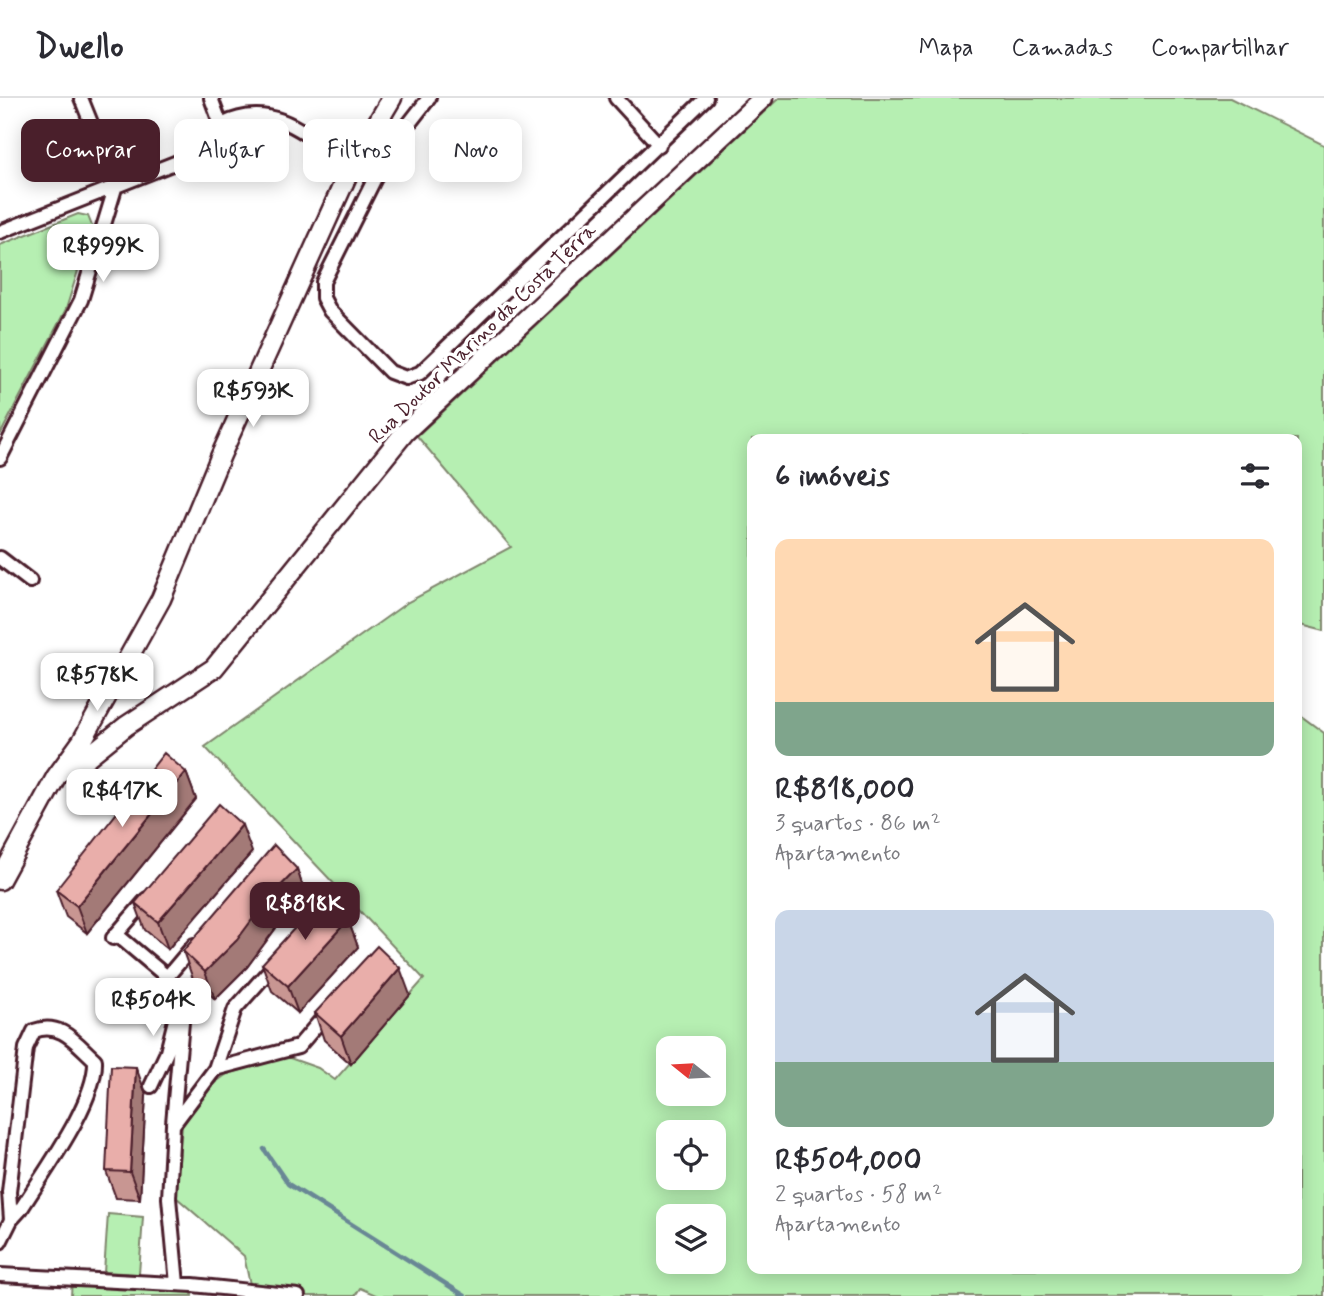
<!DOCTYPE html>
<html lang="pt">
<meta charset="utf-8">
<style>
body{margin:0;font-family:Mynerve,sans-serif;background:#f2f2f3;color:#2b2b33;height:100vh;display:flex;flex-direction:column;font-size:26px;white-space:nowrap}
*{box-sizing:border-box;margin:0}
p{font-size:23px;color:#7c7c81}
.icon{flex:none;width:38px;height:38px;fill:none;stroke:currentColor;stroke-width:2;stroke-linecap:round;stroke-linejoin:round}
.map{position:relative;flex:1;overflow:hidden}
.details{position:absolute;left:747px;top:336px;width:555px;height:840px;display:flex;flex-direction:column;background:#fff;border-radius:14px;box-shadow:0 4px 18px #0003}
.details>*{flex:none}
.banner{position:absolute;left:21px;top:21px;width:621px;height:63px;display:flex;gap:14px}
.needle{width:46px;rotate:288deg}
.buttons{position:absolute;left:656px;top:938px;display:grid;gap:14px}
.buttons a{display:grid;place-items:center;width:70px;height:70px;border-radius:14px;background:#fff;box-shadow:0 4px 18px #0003;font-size:35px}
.price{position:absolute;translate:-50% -60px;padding:0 16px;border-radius:14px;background:#fff;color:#222;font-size:23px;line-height:46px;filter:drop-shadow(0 2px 4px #0008)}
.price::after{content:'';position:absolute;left:50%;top:42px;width:21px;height:16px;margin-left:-10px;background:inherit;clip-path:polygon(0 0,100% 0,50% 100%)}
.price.active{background:#4a1f2b;color:#fff}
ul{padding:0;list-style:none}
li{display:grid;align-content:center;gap:14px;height:371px;padding:0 28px}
li span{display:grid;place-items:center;height:217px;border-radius:14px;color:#555}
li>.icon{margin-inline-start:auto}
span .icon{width:126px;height:126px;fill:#fffc;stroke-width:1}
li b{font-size:30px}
h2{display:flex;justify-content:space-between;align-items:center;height:84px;padding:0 28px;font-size:30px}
.pill{padding:0 24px;border-radius:14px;background:#fff;box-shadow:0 4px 18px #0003;font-size:24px;line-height:63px}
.pill.active{background:#4a1f2b;color:#fff}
header{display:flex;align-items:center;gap:42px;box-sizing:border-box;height:98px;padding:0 35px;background:#fff;border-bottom:2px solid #e1e1e2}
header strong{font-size:33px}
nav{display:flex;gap:38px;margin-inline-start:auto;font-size:24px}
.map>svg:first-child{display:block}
.green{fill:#b6efb2;stroke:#80876e;stroke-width:2;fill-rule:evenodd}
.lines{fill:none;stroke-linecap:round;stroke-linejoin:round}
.stream{stroke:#698795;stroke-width:4.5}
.street-casing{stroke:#4a1f2b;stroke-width:18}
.secondary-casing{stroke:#4a1f2b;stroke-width:23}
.street{stroke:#fff;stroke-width:12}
.secondary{stroke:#fff;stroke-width:18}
.wall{fill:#c89692;stroke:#4a1f2b;stroke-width:2}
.shaded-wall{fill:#a37a77;stroke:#4a1f2b;stroke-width:2}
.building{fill:#e9aeaa;stroke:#4a1f2b;stroke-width:2}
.labels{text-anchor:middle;stroke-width:7;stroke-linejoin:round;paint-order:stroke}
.street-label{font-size:21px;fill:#4a1f2b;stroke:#fff}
</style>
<header>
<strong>Dwello</strong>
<nav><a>Mapa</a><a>Camadas</a><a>Compartilhar</a></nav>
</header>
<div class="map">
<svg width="1324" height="1198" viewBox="0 0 1324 1198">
<rect width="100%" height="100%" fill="#fff"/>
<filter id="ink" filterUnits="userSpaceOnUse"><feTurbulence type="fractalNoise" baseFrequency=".0143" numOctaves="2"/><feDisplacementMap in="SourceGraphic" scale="14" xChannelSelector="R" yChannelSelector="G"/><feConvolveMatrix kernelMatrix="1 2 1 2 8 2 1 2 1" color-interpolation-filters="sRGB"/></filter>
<g filter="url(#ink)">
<path class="green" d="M779 0H1230L1324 47V533L1297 526V341H752V1171H1297V615L1324 635V1198H378L360 1190 355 1198H298L251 1191 244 1158 176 1099 182 1028 205 992 227 976 287 959 318 970 335 982 424 881 205 649 408 504 511 449 417 338ZM668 950H714V996H668ZM668 1034H714V1080H668ZM668 1118H714V1164H668Z
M78 116 88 118 92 128 66 211 0 337V147Z
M108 1116 143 1119 139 1176 104 1174Z
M72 1181 193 1187 192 1198H71Z"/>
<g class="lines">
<path class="stream" d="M264 1051 288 1086 465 1198"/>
<g class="street-casing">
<path id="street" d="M211 0 221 27
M429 0 390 50 323 184V200L330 213 390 274 406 280 420 275 706 0
M616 0 659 47
M221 27C275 0 309 39 351 69
M0 134 210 51 219 39 221 27
M0 360 81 202 116 87 81 0
M0 460 30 483
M116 836 167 879 194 847
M113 840 147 801
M167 879 180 900 182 924 173 1025
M215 971 235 911 276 865
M151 988 167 954 176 918
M0 1144 11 1122 21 1111C44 1074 97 1003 95 962 76 945 61 923 34 933L26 950 9 1094 11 1122
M0 1177 193 1187 298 1198
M177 1186 169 1100 173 1027 215 971 298 949 327 915"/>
</g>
<g class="secondary-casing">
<path id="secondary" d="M70 673 126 628 214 570 405 334 763 0
M0 782 56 679 82 643 161 501 221 357 351 69 392 0"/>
</g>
<use href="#street" class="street"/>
<use href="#secondary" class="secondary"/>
</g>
<path class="wall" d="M186 674 196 701 87 835 66 819 56 792Z
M252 754 168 851 145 832 135 805Z
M297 771 306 799 276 830 247 869 215 901 193 881 183 853Z
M348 822 358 849 298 915 272 893 262 866Z
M410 897 351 966 324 942 315 915Z
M146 997 140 1101 116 1100 106 1073Z"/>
<path class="shaded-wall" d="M186 674 196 701 87 835 77 808Z
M242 727 252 754 168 851 158 824Z
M297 771 306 799 276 830 247 869 215 901 205 874 266 803Z
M348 822 358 849 298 915 288 888Z
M400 870 410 897 351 966 341 938Z
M136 969 146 997 140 1101 130 1074Z"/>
<path class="building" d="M164 655 186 674 77 808 56 792Z
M219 706 242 727 158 824 135 805Z
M274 747 297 771 266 803 237 842 205 874 183 853Z
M323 799 348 822 288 888 262 866Z
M377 848 400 870 341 938 315 915Z
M111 968 136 969 130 1074 106 1073Z"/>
</g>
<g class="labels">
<g class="street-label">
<text transform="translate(482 235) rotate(-44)" y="7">Rua Doutor Marino da Costa Terra</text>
</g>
</g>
</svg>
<div class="buttons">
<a><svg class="needle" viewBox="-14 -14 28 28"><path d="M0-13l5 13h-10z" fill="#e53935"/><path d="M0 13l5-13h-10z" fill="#7c7c81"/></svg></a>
<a><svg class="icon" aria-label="locate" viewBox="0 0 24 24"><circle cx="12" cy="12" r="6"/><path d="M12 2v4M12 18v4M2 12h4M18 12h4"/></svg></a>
<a><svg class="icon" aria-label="layers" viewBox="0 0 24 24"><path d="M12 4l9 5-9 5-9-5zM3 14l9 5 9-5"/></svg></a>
</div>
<b class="price" style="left:103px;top:186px">R$999K</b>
<b class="price" style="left:253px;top:331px">R$593K</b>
<b class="price" style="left:97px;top:615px">R$578K</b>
<b class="price" style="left:122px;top:731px">R$417K</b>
<b class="price active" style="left:305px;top:844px">R$818K</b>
<b class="price" style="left:153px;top:940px">R$504K</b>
<div class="banner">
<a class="pill active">Comprar</a>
<a class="pill">Alugar</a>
<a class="pill">Filtros</a>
<a class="pill">Novo</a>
</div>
<section class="details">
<h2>6 imóveis<svg class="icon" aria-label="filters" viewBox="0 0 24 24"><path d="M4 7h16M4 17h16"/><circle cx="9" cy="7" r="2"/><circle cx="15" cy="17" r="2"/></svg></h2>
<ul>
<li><span style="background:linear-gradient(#ffd9b3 75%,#7fa58c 0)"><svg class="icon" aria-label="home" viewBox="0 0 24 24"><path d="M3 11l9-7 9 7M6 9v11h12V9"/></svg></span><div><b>R$818,000</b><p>3 quartos · 86 m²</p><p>Apartamento</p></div></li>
<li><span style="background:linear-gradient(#c9d6e8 70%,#7fa58c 0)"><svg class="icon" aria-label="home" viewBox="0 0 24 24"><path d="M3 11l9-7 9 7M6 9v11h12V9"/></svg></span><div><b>R$504,000</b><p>2 quartos · 58 m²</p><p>Apartamento</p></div></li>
</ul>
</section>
</div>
